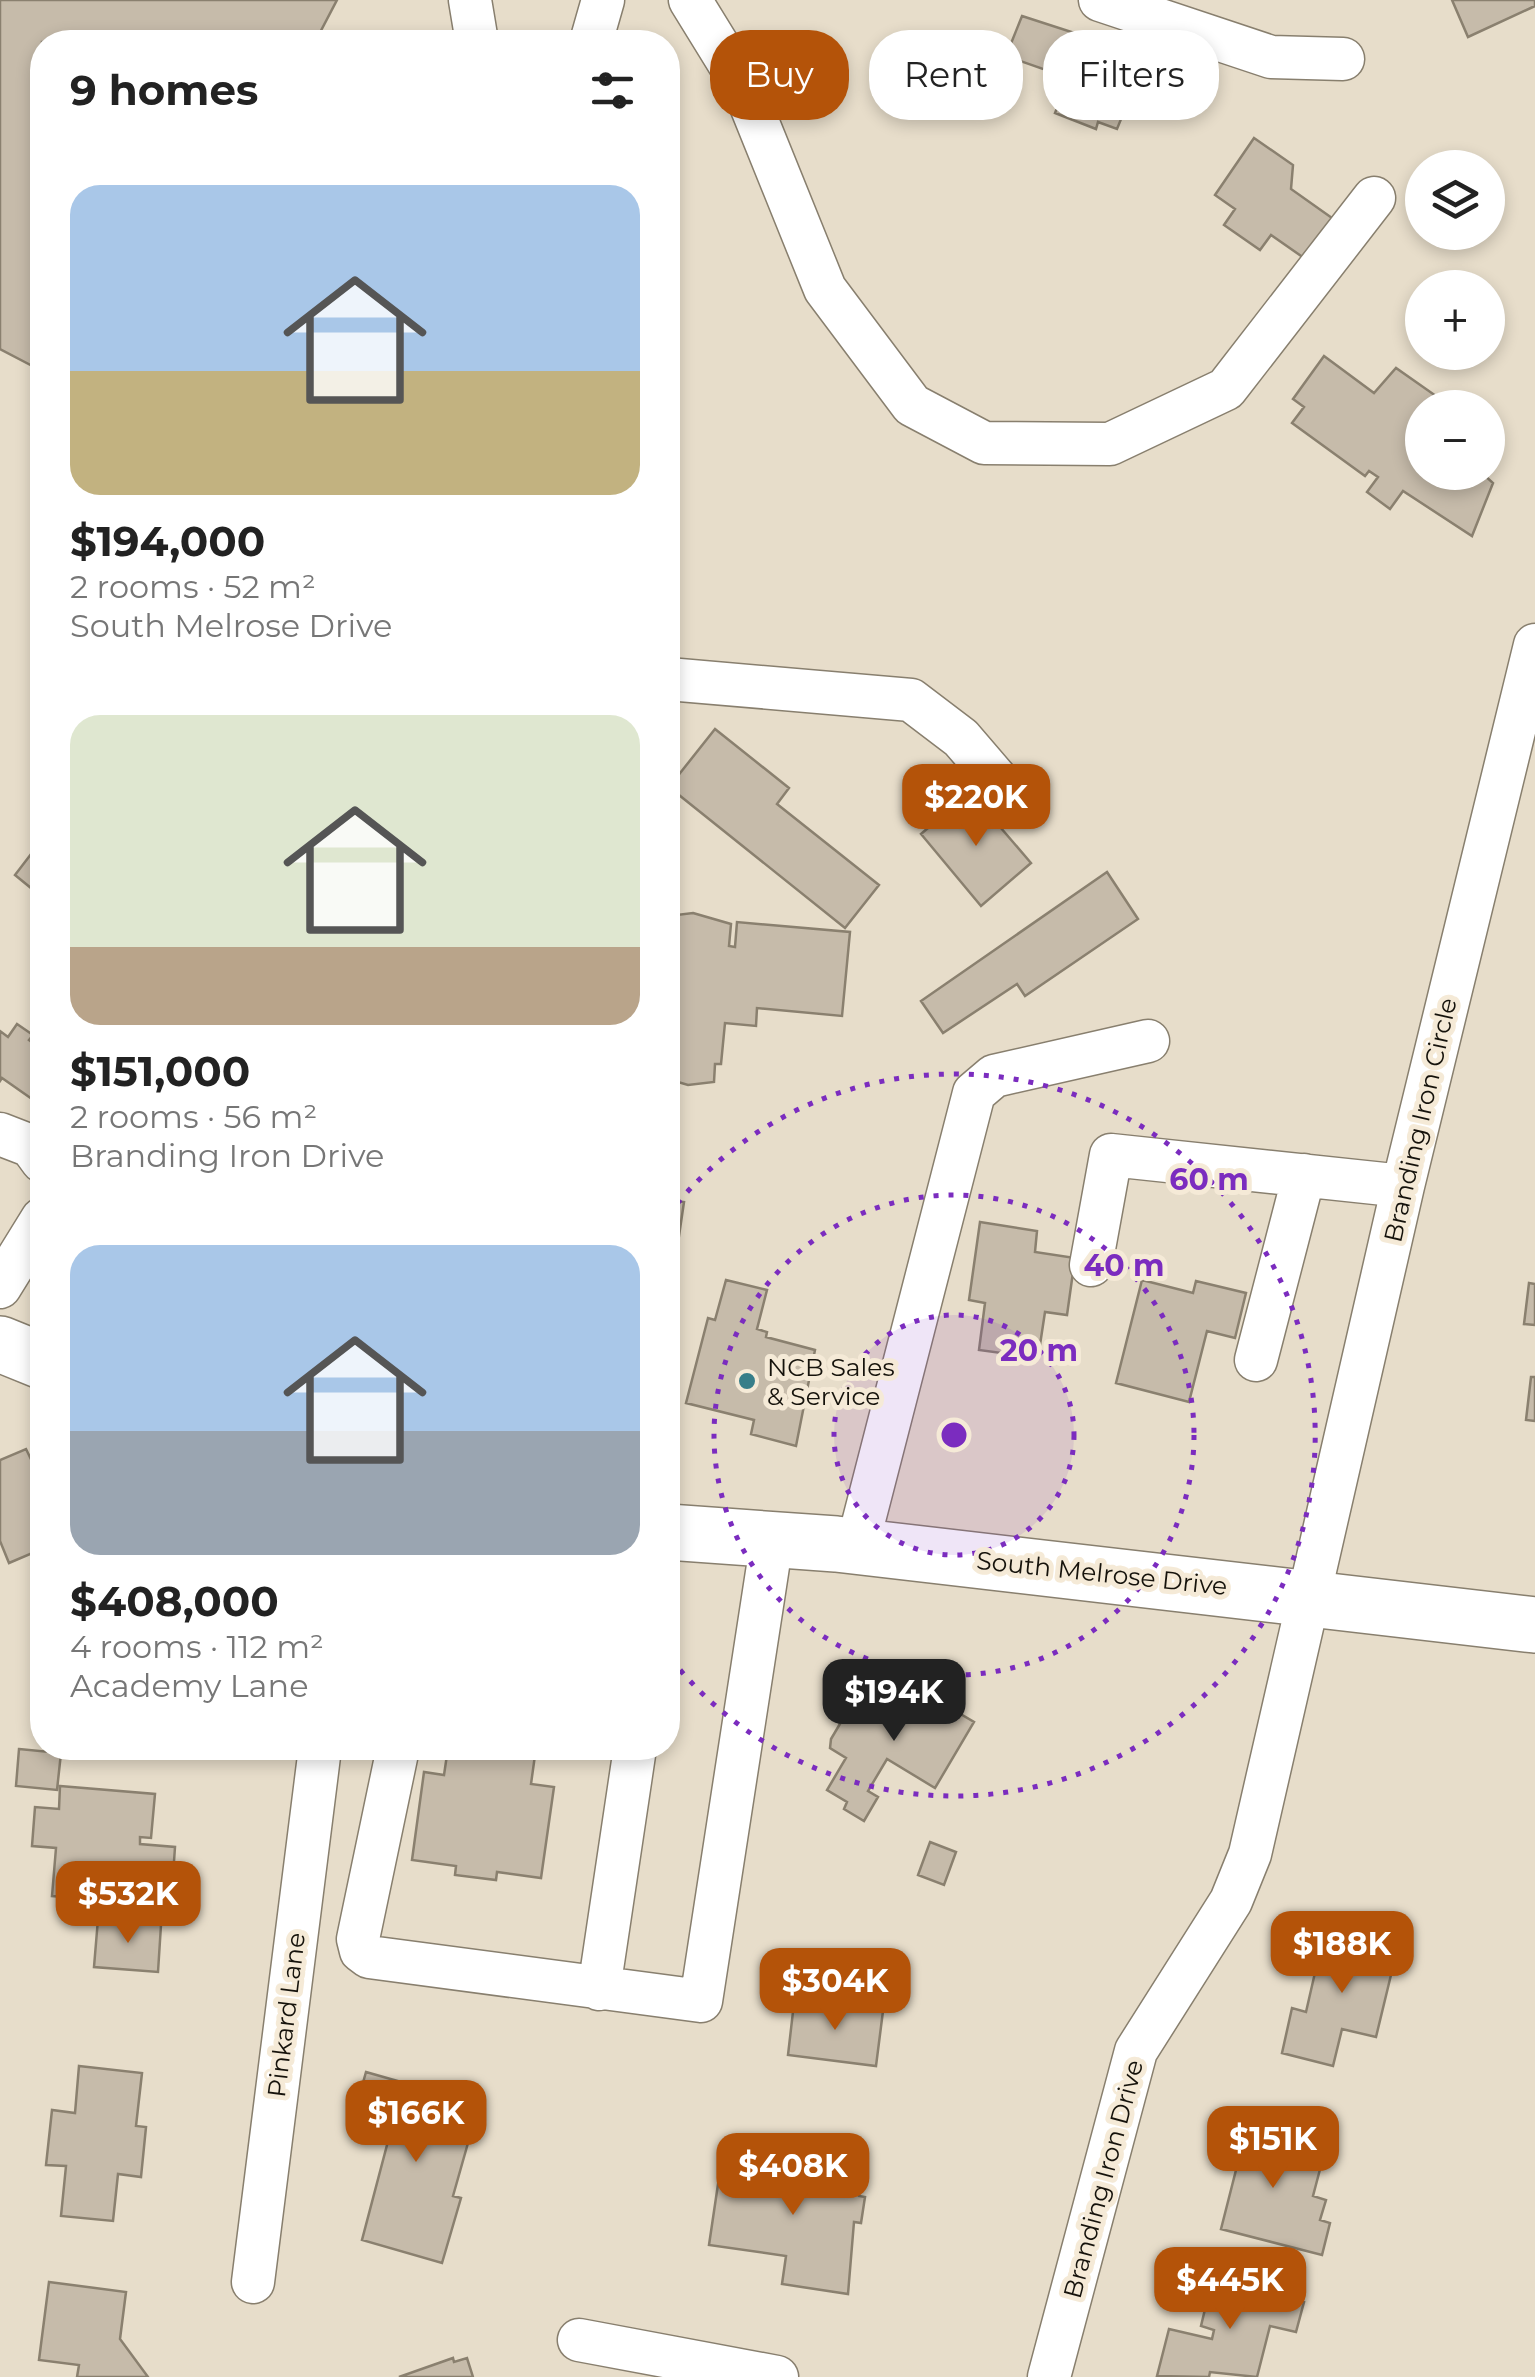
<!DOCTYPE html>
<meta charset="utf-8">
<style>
body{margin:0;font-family:Montserrat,sans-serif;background:#f6f6f6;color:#222;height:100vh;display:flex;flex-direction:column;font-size:38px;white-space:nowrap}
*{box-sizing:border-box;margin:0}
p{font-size:32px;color:#767676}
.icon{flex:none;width:55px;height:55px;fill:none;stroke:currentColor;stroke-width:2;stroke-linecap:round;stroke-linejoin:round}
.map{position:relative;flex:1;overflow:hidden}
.panel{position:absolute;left:30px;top:30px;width:650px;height:1730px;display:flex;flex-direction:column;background:#fff;border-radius:40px;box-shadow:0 5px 15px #0003}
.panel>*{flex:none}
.guide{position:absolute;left:710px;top:30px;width:675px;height:90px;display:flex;gap:20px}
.fabs{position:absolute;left:1405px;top:150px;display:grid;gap:20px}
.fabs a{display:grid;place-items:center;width:100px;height:100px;border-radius:50%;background:#fff;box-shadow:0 5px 15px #0003;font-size:50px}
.price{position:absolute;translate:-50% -85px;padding:0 22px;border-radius:20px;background:#b45309;color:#fff;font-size:32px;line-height:65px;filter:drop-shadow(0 2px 5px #0008)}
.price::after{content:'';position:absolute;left:50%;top:60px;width:30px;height:22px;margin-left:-15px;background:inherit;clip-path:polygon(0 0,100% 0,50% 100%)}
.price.selected{background:#222;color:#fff}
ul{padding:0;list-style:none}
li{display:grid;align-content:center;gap:20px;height:530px;padding:0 40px}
li span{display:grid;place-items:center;height:310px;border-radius:30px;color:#555}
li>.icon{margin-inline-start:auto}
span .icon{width:180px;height:180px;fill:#fffc;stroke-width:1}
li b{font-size:42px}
h2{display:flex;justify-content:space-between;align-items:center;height:120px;padding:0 40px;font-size:42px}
.tag{padding:0 35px;border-radius:40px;background:#fff;box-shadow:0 5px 15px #0003;font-size:35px;line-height:90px}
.tag.selected{background:#b45309;color:#fff}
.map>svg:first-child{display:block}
.building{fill:#c6bbaa;stroke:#8a806f;stroke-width:2.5}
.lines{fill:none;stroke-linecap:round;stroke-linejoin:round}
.minor-casing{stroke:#887f6e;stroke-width:45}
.major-casing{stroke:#887f6e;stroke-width:58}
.minor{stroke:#fff;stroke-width:42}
.major{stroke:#fff;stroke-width:55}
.ring{fill:none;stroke:#7b2cbf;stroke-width:5;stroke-dasharray:5 10}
.poi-dot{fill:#377e89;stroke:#f5ead7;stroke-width:4}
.labels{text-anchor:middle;stroke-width:10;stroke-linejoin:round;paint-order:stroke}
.street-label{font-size:25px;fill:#15120b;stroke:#f5ead7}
.poi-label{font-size:25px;fill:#15120b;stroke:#f5ead7;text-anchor:start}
.centre{fill:#7b2cbf;stroke:#f5ead7;stroke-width:5}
.ring-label{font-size:30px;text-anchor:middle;font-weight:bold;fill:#7b2cbf;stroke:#f5ead7;stroke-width:10;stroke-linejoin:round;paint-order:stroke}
</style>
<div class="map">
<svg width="1535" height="2377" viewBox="0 0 1535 2377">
<rect width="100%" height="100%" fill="#e7ddca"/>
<path class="building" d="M0 0H337L315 42H42V371L0 349Z
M1452 0H1535V6L1468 37Z
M1022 16 1087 37 1080 55 1139 75 1117 129 1098 122 1096 129 1055 113 1069 78 1006 56Z
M1254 138 1293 165 1291 189 1332 218 1304 258 1271 235 1260 250 1224 225 1235 209 1215 195Z
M1324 356 1374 393 1396 368 1446 403 1422 408V472H1481L1493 483 1472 536 1403 491 1390 509 1367 492 1378 477 1369 471 1365 476 1292 423 1304 407 1293 399Z
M715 729 789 788 777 804 879 885 845 928 669 787Z
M970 792 1031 863 981 906 921 834Z
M38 845 42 848V897L15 875Z
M1107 872 1138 919 1025 996 1017 984 943 1033 921 1001Z
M693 913 731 924 729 946 735 947 737 922 850 932 842 1016 757 1008 756 1026 725 1023 721 1064H715L714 1082 688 1085 668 1079V916Z
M17 1024 33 1035 29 1040 42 1050V1085L32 1099 2 1078 0 1081V1031L8 1037Z
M668 1200 684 1202 670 1297 668 1296Z
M980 1222 1037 1231 1035 1252 1075 1258 1067 1315 1045 1312 1038 1358 979 1350 985 1303 969 1300Z
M726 1280 767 1290 757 1329 767 1332 766 1337 815 1350 796 1446 751 1434 754 1420 686 1403 708 1318 715 1320Z
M1142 1280 1193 1293 1196 1281 1246 1293 1235 1338 1207 1331 1189 1402 1116 1383Z
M1529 1283 1535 1284V1325L1524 1324Z
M1531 1377H1535V1421L1526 1420Z
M26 1449 42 1482V1549L9 1563 0 1541V1460Z
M908 1683 974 1722 935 1788 887 1759 868 1791 878 1797 864 1821 844 1809 847 1802 827 1790 846 1758 830 1748 831 1739 860 1690 892 1709Z
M448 1748H536L531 1784 554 1787 541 1878 497 1872 496 1880 455 1875 456 1866 412 1860 424 1772 444 1775Z
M19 1749 61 1753 57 1790 16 1786Z
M60 1786 155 1794 151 1838 140 1837V1844L175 1847 171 1905 52 1896 56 1848 32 1846 35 1807 59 1809Z
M930 1842 956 1852 944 1885 918 1875Z
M98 1919 161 1925 158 1972 94 1967Z
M1325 1929 1398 1946 1376 2037 1342 2029 1333 2066 1282 2053 1292 2008 1306 2012Z
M803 2001 883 2011 876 2066 788 2055 794 2003Z
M79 2066 142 2073 136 2126 146 2127 141 2177 118 2174 113 2221 61 2216 66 2166 46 2165 52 2110 75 2113Z
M366 2072 479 2104 453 2196 461 2198 442 2263 362 2240 392 2126 354 2115Z
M1235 2119 1280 2130 1276 2145 1323 2158 1313 2196 1326 2200 1320 2220 1330 2223 1322 2255 1221 2229 1236 2170 1222 2166Z
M792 2154 859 2164V2196L865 2197 861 2223 854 2222 848 2294 782 2284 786 2256 709 2245 721 2164 789 2173Z
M1213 2276 1304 2302 1296 2332 1270 2326 1257 2377 1210 2372 1209 2377 1157 2376 1169 2329 1212 2339 1214 2330 1201 2326Z
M49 2282 126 2292 120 2339 148 2377H77L79 2365 39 2360Z
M453 2358 454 2362 467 2358 473 2377H399Z"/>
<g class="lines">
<g class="minor-casing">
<path id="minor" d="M470 0 477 42
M690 0 743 86 825 289 912 405 984 443 1110 444 1226 389 1374 198
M1100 0 1271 57 1343 59
M591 42 603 0
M668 679 911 700 961 738 1016 802
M0 1134 31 1146 42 1161
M1091 1265 1111 1155 1403 1186
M0 1287 42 1219
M1256 1360 1304 1175
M857 1547 974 1093 994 1076 1148 1041
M398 1748 358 1939 361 1951 369 1957 701 2001 772 1540
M599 1989 635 1748
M253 2282 320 1748
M579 2340 777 2377
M1049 2377 1136 2051 1231 1901 1250 1854 1403 1186 1535 645"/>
</g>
<g class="major-casing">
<path id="major" d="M0 1344 42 1361
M668 1532 836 1544 1535 1625"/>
</g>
<use href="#minor" class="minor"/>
<use href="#major" class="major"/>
</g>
<circle cx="954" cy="1435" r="120" fill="#7b2cbf" fill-opacity=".12"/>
<g class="ring">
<circle cx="954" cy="1435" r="120"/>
<circle cx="954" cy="1435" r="240"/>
<path d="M668 1215A361 361 0 1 1 668 1655"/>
</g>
<circle class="poi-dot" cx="747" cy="1381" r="10"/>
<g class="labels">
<g class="street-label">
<text transform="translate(1420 1120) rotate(-77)" y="9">Branding Iron Circle</text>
<text transform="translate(1102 1573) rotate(6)" y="9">South Melrose Drive</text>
<text transform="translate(286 2015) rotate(-83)" y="9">Pinkard Lane</text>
<text transform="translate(1103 2179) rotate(-75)" y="9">Branding Iron Drive</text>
</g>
<g class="poi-label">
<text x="767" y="1376">NCB Sales<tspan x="767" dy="29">&amp; Service</tspan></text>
</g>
</g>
<circle cx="954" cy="1435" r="15" class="centre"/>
<g class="ring-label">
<text x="1209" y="1190">60 m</text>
<text x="1124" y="1276">40 m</text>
<text x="1039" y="1361">20 m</text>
</g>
</svg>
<div class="fabs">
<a><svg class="icon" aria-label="layers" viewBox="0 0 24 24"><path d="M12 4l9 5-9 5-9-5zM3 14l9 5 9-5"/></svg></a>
<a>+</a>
<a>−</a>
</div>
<b class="price" style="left:976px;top:849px">$220K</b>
<b class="price selected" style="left:894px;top:1744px">$194K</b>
<b class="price" style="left:128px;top:1946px">$532K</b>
<b class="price" style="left:1342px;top:1996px">$188K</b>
<b class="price" style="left:835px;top:2033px">$304K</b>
<b class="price" style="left:416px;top:2165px">$166K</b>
<b class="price" style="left:1273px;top:2191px">$151K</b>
<b class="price" style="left:793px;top:2218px">$408K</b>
<b class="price" style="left:1230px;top:2332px">$445K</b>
<div class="guide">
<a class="tag selected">Buy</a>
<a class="tag">Rent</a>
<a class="tag">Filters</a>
</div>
<section class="panel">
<h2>9 homes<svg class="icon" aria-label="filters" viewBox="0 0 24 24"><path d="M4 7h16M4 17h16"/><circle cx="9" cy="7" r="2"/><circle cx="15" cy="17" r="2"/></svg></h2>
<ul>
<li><span style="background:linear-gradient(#a9c7e8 60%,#c2b280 0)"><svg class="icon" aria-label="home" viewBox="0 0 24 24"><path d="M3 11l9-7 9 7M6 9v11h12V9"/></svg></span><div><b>$194,000</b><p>2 rooms · 52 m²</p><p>South Melrose Drive</p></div></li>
<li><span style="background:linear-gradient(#dfe7d0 75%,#b9a48a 0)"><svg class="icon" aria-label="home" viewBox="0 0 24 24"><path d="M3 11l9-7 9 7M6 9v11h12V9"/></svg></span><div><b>$151,000</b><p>2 rooms · 56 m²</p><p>Branding Iron Drive</p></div></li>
<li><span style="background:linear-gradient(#a9c7e8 60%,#9aa5b1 0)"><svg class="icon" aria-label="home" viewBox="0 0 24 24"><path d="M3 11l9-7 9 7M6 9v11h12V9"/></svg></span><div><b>$408,000</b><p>4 rooms · 112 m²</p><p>Academy Lane</p></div></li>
</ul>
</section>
</div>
